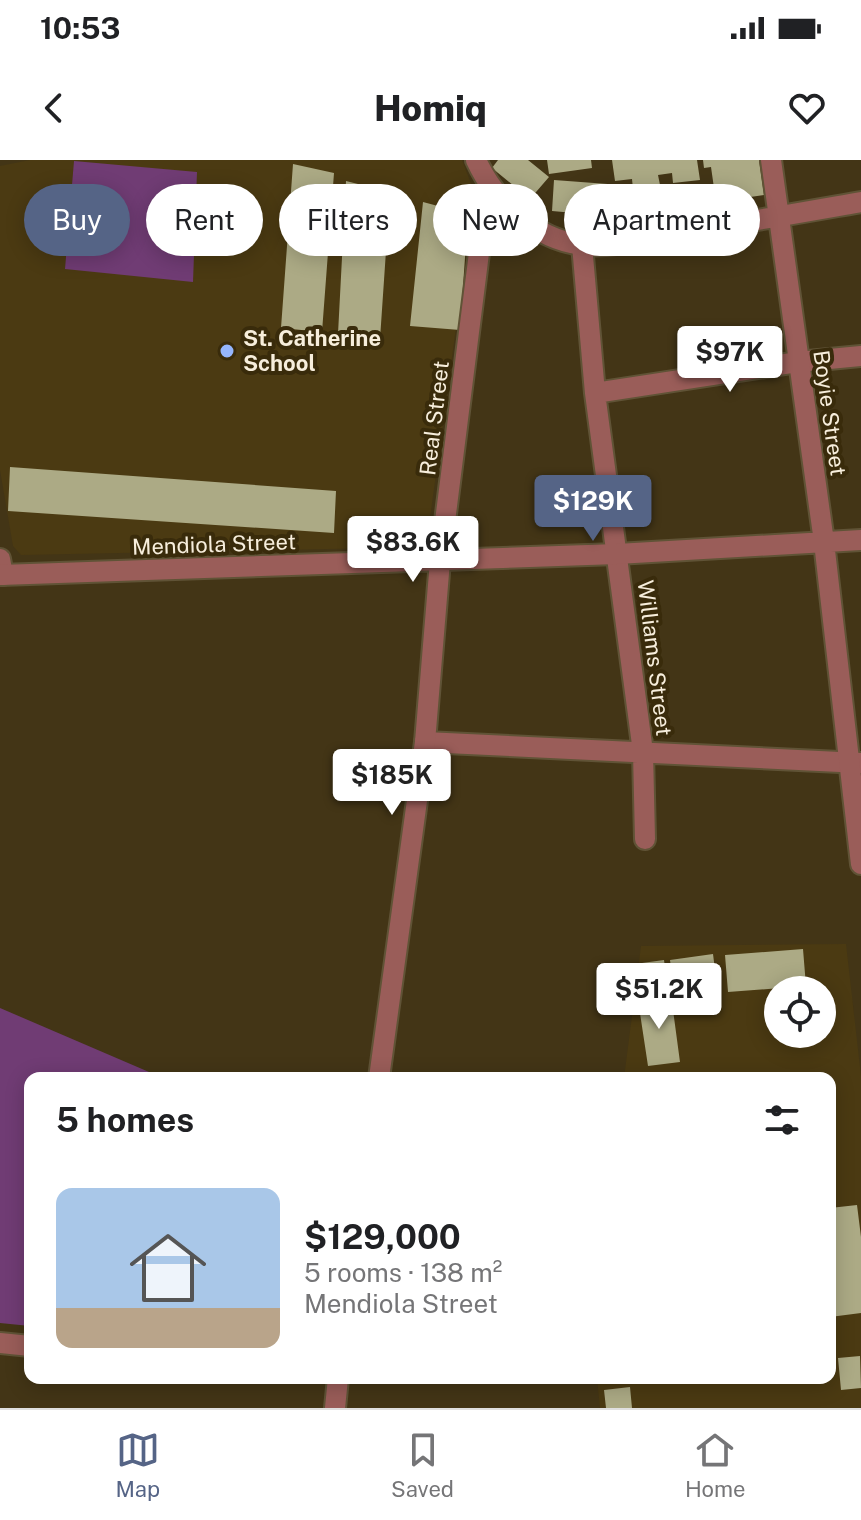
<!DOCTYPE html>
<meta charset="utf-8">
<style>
body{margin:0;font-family:"Public Sans",sans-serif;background:#f2f2f2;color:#202124;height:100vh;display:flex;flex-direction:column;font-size:30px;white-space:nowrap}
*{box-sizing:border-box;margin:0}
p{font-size:26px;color:#757577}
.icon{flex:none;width:44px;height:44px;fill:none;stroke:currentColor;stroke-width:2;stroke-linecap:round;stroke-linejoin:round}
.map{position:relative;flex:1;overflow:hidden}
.side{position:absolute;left:24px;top:912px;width:812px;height:312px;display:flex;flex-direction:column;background:#fff;border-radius:16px;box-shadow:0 4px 20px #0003}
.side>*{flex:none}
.banner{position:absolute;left:24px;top:24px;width:814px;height:72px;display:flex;gap:16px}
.tools{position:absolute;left:764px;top:816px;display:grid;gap:16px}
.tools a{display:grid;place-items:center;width:72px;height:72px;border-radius:50%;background:#fff;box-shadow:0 4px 20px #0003;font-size:40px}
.price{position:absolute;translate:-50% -68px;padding:0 18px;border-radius:8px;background:#fff;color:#222;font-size:26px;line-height:52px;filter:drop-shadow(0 2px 4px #0008)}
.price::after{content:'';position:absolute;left:50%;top:48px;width:24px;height:18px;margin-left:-12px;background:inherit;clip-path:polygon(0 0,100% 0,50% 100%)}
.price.active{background:#556486;color:#fff}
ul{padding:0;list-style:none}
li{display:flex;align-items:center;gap:24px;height:200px;padding:0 32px}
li+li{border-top:2px solid #e0e0e0}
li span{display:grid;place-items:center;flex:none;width:224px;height:160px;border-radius:16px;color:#555}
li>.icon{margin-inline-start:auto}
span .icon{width:96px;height:96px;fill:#fffc;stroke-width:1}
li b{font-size:34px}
h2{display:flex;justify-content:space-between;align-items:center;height:96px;padding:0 32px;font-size:34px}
.tag{padding:0 28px;border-radius:36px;background:#fff;box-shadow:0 4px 20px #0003;font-size:28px;line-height:72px}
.tag.active{background:#556486;color:#fff}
.status{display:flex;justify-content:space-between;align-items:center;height:56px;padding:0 40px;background:#fff;direction:ltr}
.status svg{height:22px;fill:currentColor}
header{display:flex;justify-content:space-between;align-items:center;height:104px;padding:0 32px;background:#fff;font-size:36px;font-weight:800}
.menu{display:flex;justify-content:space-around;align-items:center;height:112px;border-top:2px solid #e0e0e0;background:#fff;font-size:22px;color:#757577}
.menu a{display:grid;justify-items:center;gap:4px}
.menu .active{color:#556486}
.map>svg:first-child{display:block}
.built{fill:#4b3a12;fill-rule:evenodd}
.green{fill:#703c74}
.building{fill:#acaa85}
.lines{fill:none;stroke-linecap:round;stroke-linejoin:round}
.minor-casing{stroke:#605336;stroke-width:24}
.tertiary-casing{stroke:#605336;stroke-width:24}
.minor{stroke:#9a5d59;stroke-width:20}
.tertiary{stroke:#9a5d59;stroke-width:20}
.poi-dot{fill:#95b6fd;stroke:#392b0b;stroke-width:3}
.labels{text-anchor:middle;stroke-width:8;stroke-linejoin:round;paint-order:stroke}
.poi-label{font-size:22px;font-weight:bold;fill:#f7eedc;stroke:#392b0b;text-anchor:start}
.street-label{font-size:22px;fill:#f7eedc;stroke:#392b0b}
</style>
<div class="status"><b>10:53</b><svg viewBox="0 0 49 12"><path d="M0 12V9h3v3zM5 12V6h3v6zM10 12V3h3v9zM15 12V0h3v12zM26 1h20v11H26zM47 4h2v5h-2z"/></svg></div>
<header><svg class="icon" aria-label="back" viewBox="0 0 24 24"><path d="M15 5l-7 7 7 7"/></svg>Homiq<svg class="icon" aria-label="heart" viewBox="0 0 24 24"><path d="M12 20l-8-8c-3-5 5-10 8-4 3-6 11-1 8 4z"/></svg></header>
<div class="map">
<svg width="861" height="1248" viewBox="0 0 861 1248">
<rect width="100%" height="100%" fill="#433516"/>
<path class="built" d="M30 0H462L473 29 469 73 426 387 21 395 13 386 0 310V6Z
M846 784 861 916V1248H600L597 1218H830V918H624L641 786ZM778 830H822V874H778Z"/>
<path class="green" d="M74 1 197 12 193 122 65 109Z
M0 848 163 918H30V1166L0 1163Z"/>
<path class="building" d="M498 0H528L549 17 530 39 492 8Z
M547 0H591L592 8 549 14Z
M612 0H697L700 20 673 23 672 13 658 15 660 25 633 29 632 19 615 21Z
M703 0H759L764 35 716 42 711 7 704 8Z
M293 4 334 13 322 172 281 168Z
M554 20 621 25 619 57 552 51Z
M346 21 390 32 380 179 338 174Z
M423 42 468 54 460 170 410 166Z
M10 307 336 331 334 373 8 351Z
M803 789 806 826 728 832 725 795Z
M713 794 717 825 674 831 670 800Z
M664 800 668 828 646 832 642 803Z
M671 835 680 902 648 906 638 840Z
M857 1045 861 1077V1153L830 1157V1048Z
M860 1196 861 1228 841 1230 838 1198Z
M630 1227 632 1248H606L604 1230Z"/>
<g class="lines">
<g class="minor-casing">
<path id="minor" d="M582 85 595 233 643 592 645 679
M595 233 798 202 861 196
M0 399 3 415
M425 582 861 603
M0 1183 30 1186"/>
</g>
<g class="tertiary-casing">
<path id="tertiary" d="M476 0C495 41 534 79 582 85 611 88 645 79 673 74 736 64 798 53 861 42
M771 0 824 382 861 704
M0 415 617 394 861 380
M379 918 425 582 440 401 480 85 504 44
M335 1248 338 1218"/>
</g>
<use href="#minor" class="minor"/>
<use href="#tertiary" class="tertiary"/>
</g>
<circle class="poi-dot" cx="227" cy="191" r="8"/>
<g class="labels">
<g class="poi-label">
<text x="243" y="186">St. Catherine<tspan x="243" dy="25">School</tspan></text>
</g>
<g class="street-label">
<text transform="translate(830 253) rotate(82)" y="8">Boyie Street</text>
<text transform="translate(434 258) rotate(-83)" y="8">Real Street</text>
<text transform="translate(214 384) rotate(-2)" y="8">Mendiola Street</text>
<text transform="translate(655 498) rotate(83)" y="8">Williams Street</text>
</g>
</g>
</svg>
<div class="tools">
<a><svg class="icon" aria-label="locate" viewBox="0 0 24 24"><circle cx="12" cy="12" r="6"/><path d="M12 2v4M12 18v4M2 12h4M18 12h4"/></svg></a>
</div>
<b class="price" style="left:730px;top:234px">$97K</b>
<b class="price active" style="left:593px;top:383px">$129K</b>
<b class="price" style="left:413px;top:424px">$83.6K</b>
<b class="price" style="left:392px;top:657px">$185K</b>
<b class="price" style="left:659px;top:871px">$51.2K</b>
<div class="banner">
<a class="tag active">Buy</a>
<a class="tag">Rent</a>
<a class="tag">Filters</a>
<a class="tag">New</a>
<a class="tag">Apartment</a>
</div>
<section class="side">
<h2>5 homes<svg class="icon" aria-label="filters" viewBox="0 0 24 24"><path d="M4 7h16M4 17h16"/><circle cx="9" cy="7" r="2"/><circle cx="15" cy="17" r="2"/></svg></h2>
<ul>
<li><span style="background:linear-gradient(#a9c7e8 75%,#b9a48a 0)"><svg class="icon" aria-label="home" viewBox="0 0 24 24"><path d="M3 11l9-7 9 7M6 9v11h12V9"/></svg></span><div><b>$129,000</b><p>5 rooms · 138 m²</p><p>Mendiola Street</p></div></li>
</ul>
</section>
</div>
<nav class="menu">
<a class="active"><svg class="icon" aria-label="map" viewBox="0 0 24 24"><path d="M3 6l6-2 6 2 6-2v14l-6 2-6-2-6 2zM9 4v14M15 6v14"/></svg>Map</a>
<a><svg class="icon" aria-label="saved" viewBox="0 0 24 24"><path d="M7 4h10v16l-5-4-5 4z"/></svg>Saved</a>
<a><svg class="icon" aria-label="home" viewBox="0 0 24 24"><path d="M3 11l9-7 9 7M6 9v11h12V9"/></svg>Home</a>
</nav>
